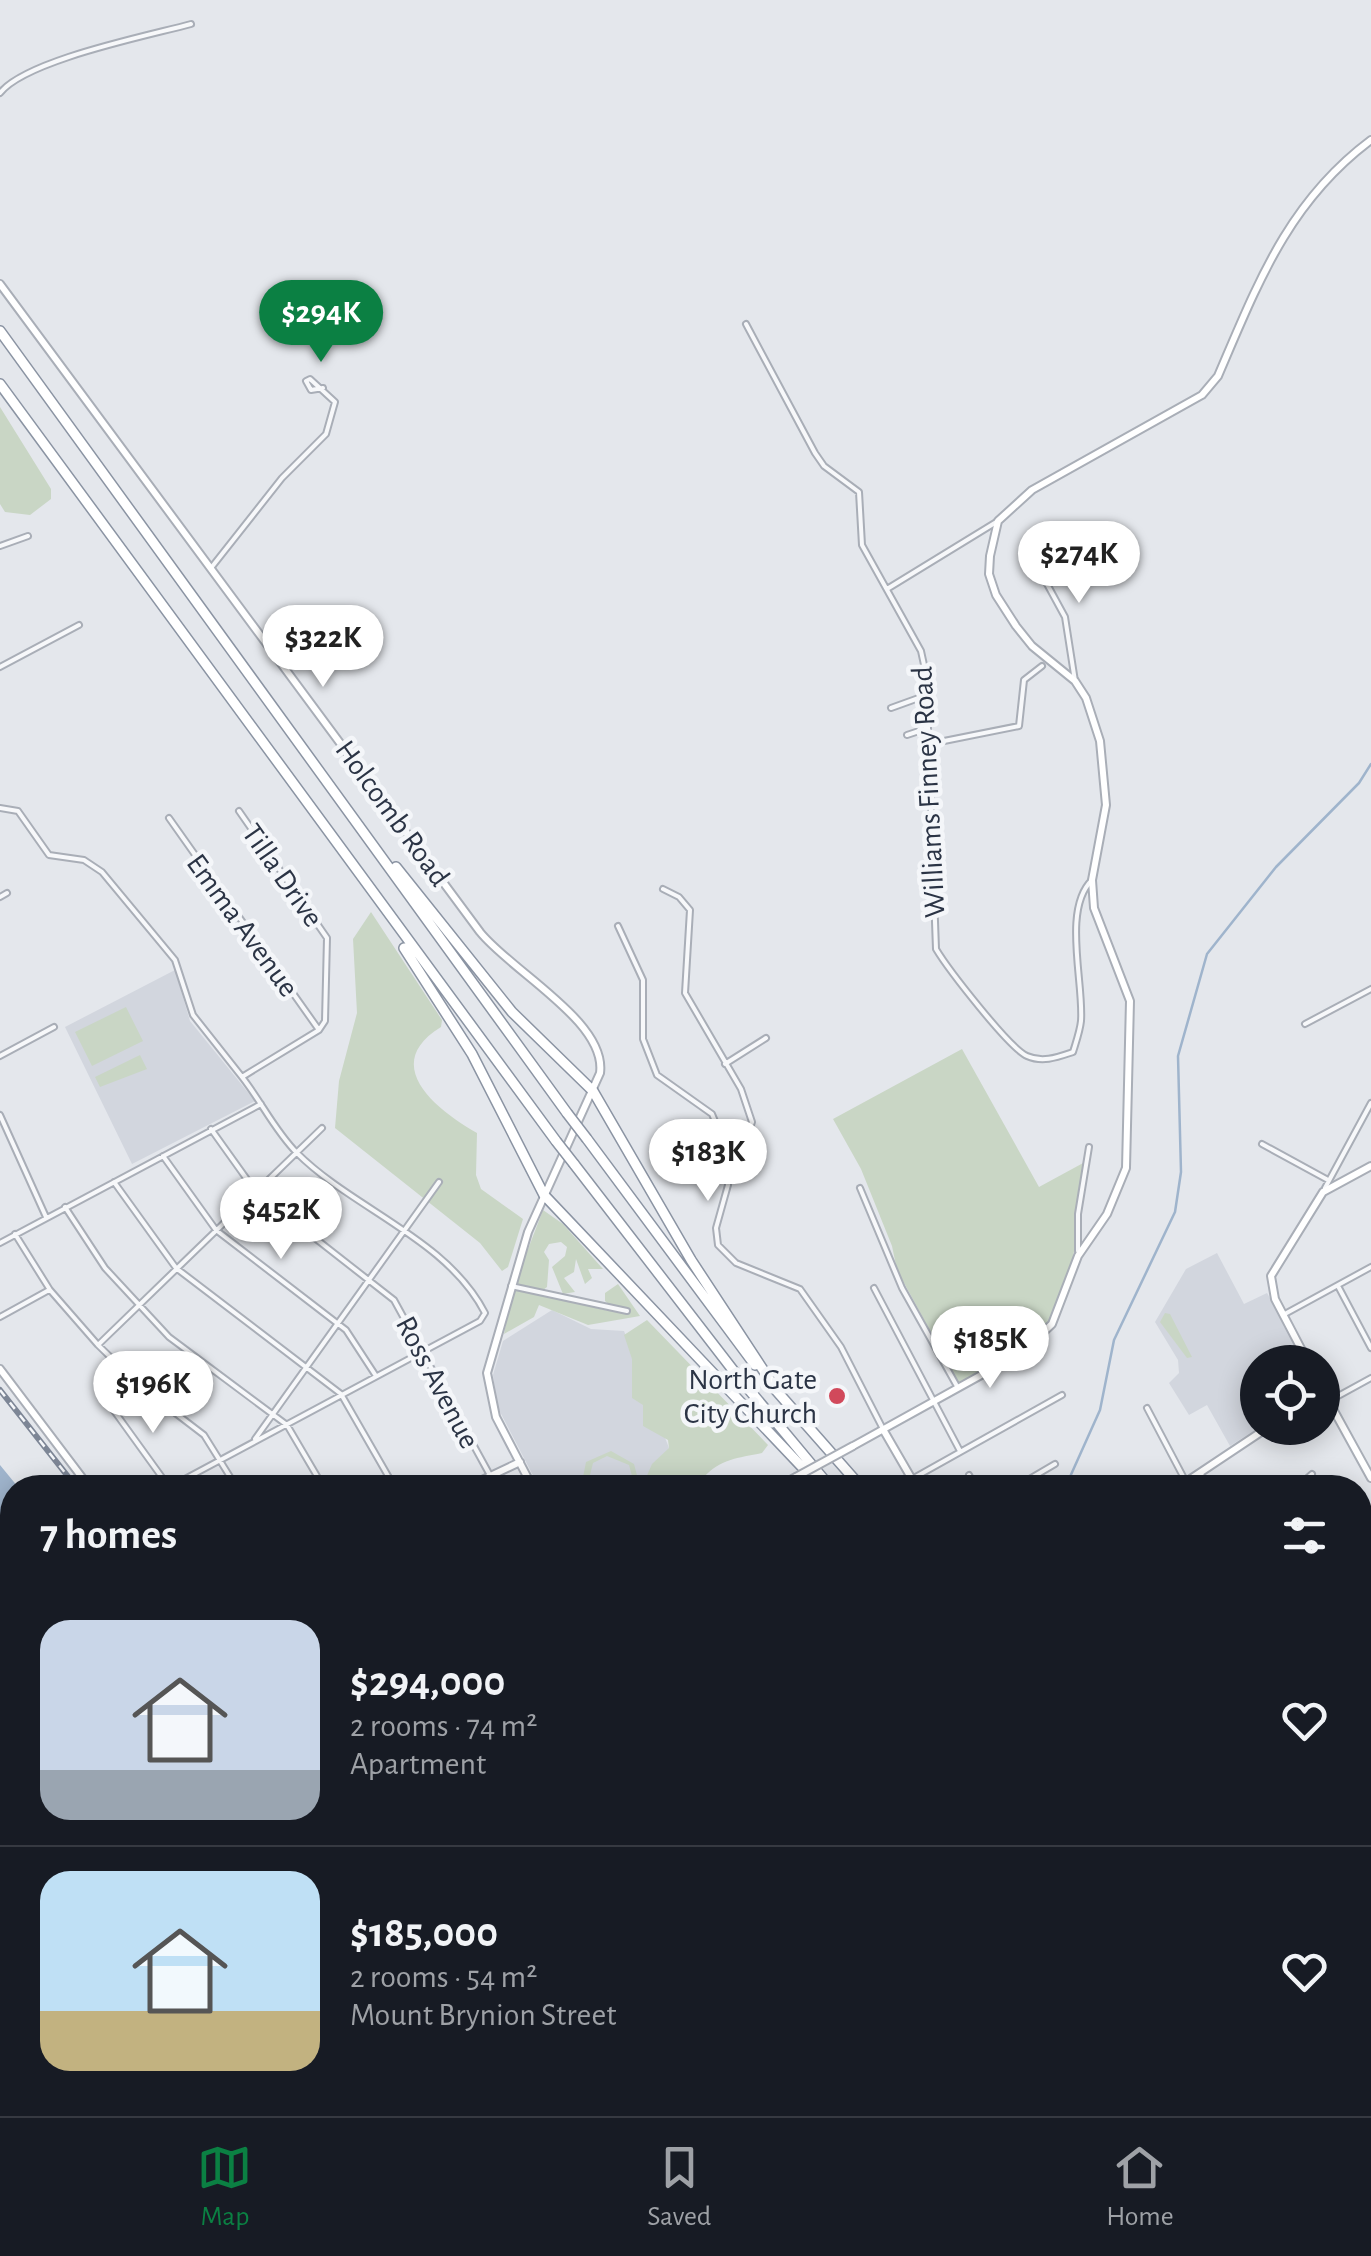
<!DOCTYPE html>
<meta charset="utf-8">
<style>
body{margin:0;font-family:"Alegreya Sans",sans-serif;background:#20242c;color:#f1f3f6;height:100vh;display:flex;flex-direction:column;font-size:38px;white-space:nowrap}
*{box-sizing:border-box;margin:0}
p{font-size:32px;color:#9ea1a6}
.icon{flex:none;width:55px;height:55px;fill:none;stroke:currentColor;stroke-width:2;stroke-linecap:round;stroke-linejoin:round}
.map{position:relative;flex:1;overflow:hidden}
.panel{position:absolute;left:0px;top:1475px;width:1372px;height:642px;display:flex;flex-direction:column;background:#171b24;border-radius:40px 40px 0 0;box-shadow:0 5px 25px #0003}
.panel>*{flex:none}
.fabs{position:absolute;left:1240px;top:1345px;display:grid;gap:20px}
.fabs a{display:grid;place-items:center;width:100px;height:100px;border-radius:50%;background:#171b24;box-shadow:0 5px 25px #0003;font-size:50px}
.price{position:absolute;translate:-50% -85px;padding:0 22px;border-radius:35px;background:#fff;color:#222;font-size:32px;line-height:65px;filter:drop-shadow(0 2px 5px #0008)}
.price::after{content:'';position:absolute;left:50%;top:60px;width:30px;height:22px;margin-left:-15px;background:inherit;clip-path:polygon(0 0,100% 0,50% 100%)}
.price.current{background:#0b8043;color:#fff}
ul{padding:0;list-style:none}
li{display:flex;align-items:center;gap:30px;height:250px;padding:0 40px}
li+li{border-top:2px solid #363941}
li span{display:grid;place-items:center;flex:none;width:280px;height:200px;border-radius:30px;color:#555}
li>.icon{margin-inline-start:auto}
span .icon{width:120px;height:120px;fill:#fffc;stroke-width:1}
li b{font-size:42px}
h2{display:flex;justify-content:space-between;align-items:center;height:120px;padding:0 40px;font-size:42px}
.tabs{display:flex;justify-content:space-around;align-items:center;height:140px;border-top:2px solid #363941;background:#171b24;font-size:28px;color:#9ea1a6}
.tabs a{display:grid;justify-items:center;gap:5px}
.tabs .current{color:#0b8043}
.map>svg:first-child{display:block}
.built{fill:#d2d6de}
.green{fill:#c9d6c5}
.water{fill:#9fb4cc}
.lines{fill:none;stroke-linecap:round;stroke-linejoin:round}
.stream{stroke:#9fb4cc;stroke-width:2.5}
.street-casing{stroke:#a9aeb7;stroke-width:8}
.secondary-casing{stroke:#a9aeb7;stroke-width:10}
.primary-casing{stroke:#a3abb8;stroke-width:11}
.highway-casing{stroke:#8b94a3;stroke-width:12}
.street{stroke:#f7f8fa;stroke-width:4}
.secondary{stroke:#fff;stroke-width:6}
.primary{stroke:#fff;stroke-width:8}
.highway{stroke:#fff;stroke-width:9}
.rail-casing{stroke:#7d8696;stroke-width:6}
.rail{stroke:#f4f6f9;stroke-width:2.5;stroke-dasharray:8;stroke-linecap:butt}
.secondary-bridge-casing{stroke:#a9aeb7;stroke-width:10;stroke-linecap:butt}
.highway-bridge-casing{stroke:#8b94a3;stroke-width:12;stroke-linecap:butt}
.secondary-bridge{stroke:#fff;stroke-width:6}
.highway-bridge{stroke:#fff;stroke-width:9}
.poi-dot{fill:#d1495b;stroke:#f4f6f9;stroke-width:4}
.labels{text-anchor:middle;stroke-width:9;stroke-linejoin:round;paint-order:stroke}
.street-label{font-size:30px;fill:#2b3445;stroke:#f4f6f9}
.poi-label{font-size:30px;fill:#2b3445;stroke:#f4f6f9;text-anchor:end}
</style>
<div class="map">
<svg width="1371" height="2116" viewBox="0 0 1371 2116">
<rect width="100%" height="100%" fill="#e4e7ec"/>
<path class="built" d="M175 970 190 1021 255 1101 132 1164 65 1027Z
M1217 1253 1244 1304 1267 1293 1298 1348 1272 1362H1258V1428L1230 1446 1207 1405 1189 1415 1169 1383 1179 1373 1178 1360 1155 1322 1186 1269Z
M552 1310 591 1329 624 1331 669 1448 653 1487H539L497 1406 493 1375 503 1341Z
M1360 1747 1371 1757V1821L1360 1819Z
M1360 2077 1371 2098V2116H1236L1226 2105H1360Z"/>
<path class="green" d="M0 407 51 489V499L30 515 5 512 0 504Z
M371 912 442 1020 441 1027C379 1065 437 1110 477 1133L476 1175 481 1189 523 1219 508 1267 502 1271 480 1243 335 1128 339 1081 357 1013 353 939Z
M126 1007 143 1041 92 1066 75 1032Z
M962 1049 1039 1187 1085 1162C1074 1216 1082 1291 1039 1334 1017 1356 985 1369 959 1384L897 1270 892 1246 861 1169 833 1119Z
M140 1055 147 1069 100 1087 95 1077Z
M543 1210 563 1224 603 1269H588L592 1278 585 1284 576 1259 574 1272 564 1278 575 1292 563 1294 552 1267 565 1256 567 1247 561 1242 549 1244 544 1252 549 1260 547 1287 538 1294 609 1311 613 1308 605 1301V1293L618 1284 640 1316 588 1325 539 1305 534 1317 504 1334 512 1291Z
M1165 1313 1170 1314 1192 1357 1187 1358 1160 1322Z
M647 1320 768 1445 762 1453C738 1458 720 1459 703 1478L705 1487H642L652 1464 669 1448 668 1440 643 1426V1405L632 1398V1359L624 1335Z
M611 1451 634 1464 640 1487H635L629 1465 607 1456 593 1463 587 1487H581L586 1462Z
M0 1974 12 1997V2078L0 2087Z
M1002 2105H1045L1040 2116H998Z"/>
<path class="water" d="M0 1465 18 1487 12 1488V1693L0 1674Z
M294 2105H384L390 2116H296Z"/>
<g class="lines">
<path class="stream" d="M1065 1488 1100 1410 1114 1340 1175 1212 1181 1172 1178 1056 1207 954 1276 867 1359 783 1371 764"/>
<g class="street-casing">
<path id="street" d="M0 93C26 60 147 36 191 24
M746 324 815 453 824 466 859 492 862 545 921 651 926 674 936 949C948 969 1009 1048 1027 1056 1043 1063 1058 1057 1073 1052 1076 1042 1080 1031 1081 1021 1084 983 1062 909 1092 880
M0 546 28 536
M1028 549 1065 617 1075 681
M211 568 282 478 326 434 335 402 310 379 306 381 311 390 323 388
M887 589 998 521
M0 667 79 625
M891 708 927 695
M907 735 928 728
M929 744 1019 726 1024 680 1042 666
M0 808 18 811 49 855 84 860 102 872 175 960 193 1015 242 1077
M169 818 319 1030
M663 889 679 897 690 910 685 993 741 1089 752 1122 747 1136 724 1143
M0 897 7 893
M618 926 643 980V1039L657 1075 712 1114 724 1143 728 1185 716 1228 718 1245 736 1263 800 1289 841 1347 883 1429
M1305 1024 1371 989
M0 1056 54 1027
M725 1064 766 1038
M0 1115 46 1217
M211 1129 256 1192 394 1300 497 1488
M1262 1144 1328 1180
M163 1156 216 1230 346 1330 376 1376
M114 1182 176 1268 341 1394 395 1488
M860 1188 902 1288 958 1388
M1325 1188 1371 1103
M65 1207 105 1268 169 1337 287 1425 324 1488
M15 1234 50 1290 98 1345 140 1386 204 1435 237 1488
M0 1243 261 1104
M1078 1251V1214L1089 1147
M511 1286 627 1311
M1338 1286 1371 1348
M874 1288 960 1451
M1283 1315 1371 1267
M0 1317 49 1290
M98 1345 322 1128
M140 1386 114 1401 112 1408 169 1487
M1329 1401 1371 1378
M1147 1408 1186 1482
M255 1439 439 1182
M1201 1474 1208 1488
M969 1475 976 1488
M912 1479 1062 1395
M168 1488 480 1321 485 1313C447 1239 353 1209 297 1153 275 1131 261 1101 242 1077L319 1030 325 1021 327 938 239 811
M1014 1488 1055 1464
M1296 1488 1312 1474
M1360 1537 1371 1531
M1360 1684 1371 1678
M491 2105 494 2116
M615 2105 618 2116
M799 2105 802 2116
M862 2105 865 2116
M976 2105 977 2116
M985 2105 989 2116
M1075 2105 1080 2116
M1210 2105 1218 2116
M1219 2105 1229 2116
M148 2116 145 2109 153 2105
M775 2116 820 2105
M998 2116 1009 2105
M1042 2116 1045 2105"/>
</g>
<g class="secondary-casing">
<path id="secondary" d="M0 284 480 932C511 971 607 1022 600 1073L528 1232 487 1373 496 1417 533 1488
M1308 1362 1275 1299 1271 1276 1323 1192 1371 1166
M0 1369 90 1488
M1322 1389 1371 1478
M884 1431 917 1488
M853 1446 1021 1353 1052 1324 1078 1256 1107 1214 1126 1168 1130 1001 1094 908 1092 880 1106 805 1100 741 1086 698 1075 681 1032 646 1016 626 996 595 989 574 990 556 998 521 1032 490 1202 395 1218 376C1258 283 1288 202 1371 140
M465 1488 520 1462
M776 1488 796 1477
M1177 1488 1267 1428
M0 1700 12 1716
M1360 1824 1371 1828
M1360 1860 1371 1848
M0 2099 10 2116
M254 2105 257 2116
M550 2105 553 2116"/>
</g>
<g class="primary-casing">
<path id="primary" d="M677 2105 680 2116
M737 2105 740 2116
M531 2116 572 2105
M1155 2116 1171 2105"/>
</g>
<g class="highway-casing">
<path id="highway" d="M0 331 567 1113
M0 384 556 1141
M396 867 512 1012 593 1091 691 1260 777 1391
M404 948 472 1054 544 1195 822 1488
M587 1139 755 1365
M574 1164 736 1374 831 1488
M774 1388 862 1488
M1360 1896 1371 1912
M1360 1976 1371 1994
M1360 2014 1371 2034
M1360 2049 1371 2066"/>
</g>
<use href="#street" class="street"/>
<use href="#secondary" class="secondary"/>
<use href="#primary" class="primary"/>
<use href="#highway" class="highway"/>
<g class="rail-casing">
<path id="rail" d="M0 1390 77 1488
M0 1763 12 1793
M0 2095 12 2085
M410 2105 417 2116
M459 2105 464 2116"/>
</g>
<use href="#rail" class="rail"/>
<g class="secondary-bridge-casing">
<path id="secondary-bridge" d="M796 1477 853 1446"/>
</g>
<g class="highway-bridge-casing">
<path id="highway-bridge" d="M567 1113 587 1139
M556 1141 574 1164"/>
</g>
<use href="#secondary-bridge" class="secondary-bridge"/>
<use href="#highway-bridge" class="highway-bridge"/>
</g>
<circle class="poi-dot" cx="837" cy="1396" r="10"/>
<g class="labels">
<g class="street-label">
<text transform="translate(928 792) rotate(-93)" y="10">Williams Finney Road</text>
<text transform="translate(393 813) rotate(54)" y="10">Holcomb Road</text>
<text transform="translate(283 875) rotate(55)" y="10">Tilla Drive</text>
<text transform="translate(243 925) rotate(54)" y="10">Emma Avenue</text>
<text transform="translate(438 1382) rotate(62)" y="10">Ross Avenue</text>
</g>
<g class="poi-label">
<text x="817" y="1389">North Gate<tspan x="817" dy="34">City Church</tspan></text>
</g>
</g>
</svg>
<div class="fabs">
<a><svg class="icon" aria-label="locate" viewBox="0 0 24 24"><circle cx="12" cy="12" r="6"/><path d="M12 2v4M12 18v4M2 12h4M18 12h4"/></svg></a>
</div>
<b class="price current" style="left:321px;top:365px">$294K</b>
<b class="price" style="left:1079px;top:606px">$274K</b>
<b class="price" style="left:323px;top:690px">$322K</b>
<b class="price" style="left:708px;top:1204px">$183K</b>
<b class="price" style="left:281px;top:1262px">$452K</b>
<b class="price" style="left:990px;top:1391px">$185K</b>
<b class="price" style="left:153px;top:1436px">$196K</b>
<section class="panel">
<h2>7 homes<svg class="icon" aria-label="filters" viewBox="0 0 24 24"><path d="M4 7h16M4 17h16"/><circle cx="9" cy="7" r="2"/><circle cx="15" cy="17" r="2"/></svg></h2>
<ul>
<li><span style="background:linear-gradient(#c9d6e8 75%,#9aa5b1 0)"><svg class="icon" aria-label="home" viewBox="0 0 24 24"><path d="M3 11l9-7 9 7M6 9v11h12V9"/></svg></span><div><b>$294,000</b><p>2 rooms · 74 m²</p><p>Apartment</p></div><svg class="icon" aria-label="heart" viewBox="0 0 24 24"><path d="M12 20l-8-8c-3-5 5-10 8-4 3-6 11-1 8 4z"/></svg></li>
<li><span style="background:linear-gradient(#bfe0f5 70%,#c2b280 0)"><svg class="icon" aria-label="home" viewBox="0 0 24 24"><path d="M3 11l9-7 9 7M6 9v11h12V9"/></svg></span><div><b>$185,000</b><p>2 rooms · 54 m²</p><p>Mount Brynion Street</p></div><svg class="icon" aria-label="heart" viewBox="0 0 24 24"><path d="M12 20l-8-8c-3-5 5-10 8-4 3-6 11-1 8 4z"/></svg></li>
</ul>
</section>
</div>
<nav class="tabs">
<a class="current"><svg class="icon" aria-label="map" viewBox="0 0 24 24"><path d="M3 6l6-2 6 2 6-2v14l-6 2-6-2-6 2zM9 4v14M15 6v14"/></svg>Map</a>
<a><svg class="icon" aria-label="saved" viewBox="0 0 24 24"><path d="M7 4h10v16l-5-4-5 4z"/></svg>Saved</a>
<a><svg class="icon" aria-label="home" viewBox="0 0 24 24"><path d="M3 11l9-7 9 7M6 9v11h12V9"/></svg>Home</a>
</nav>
